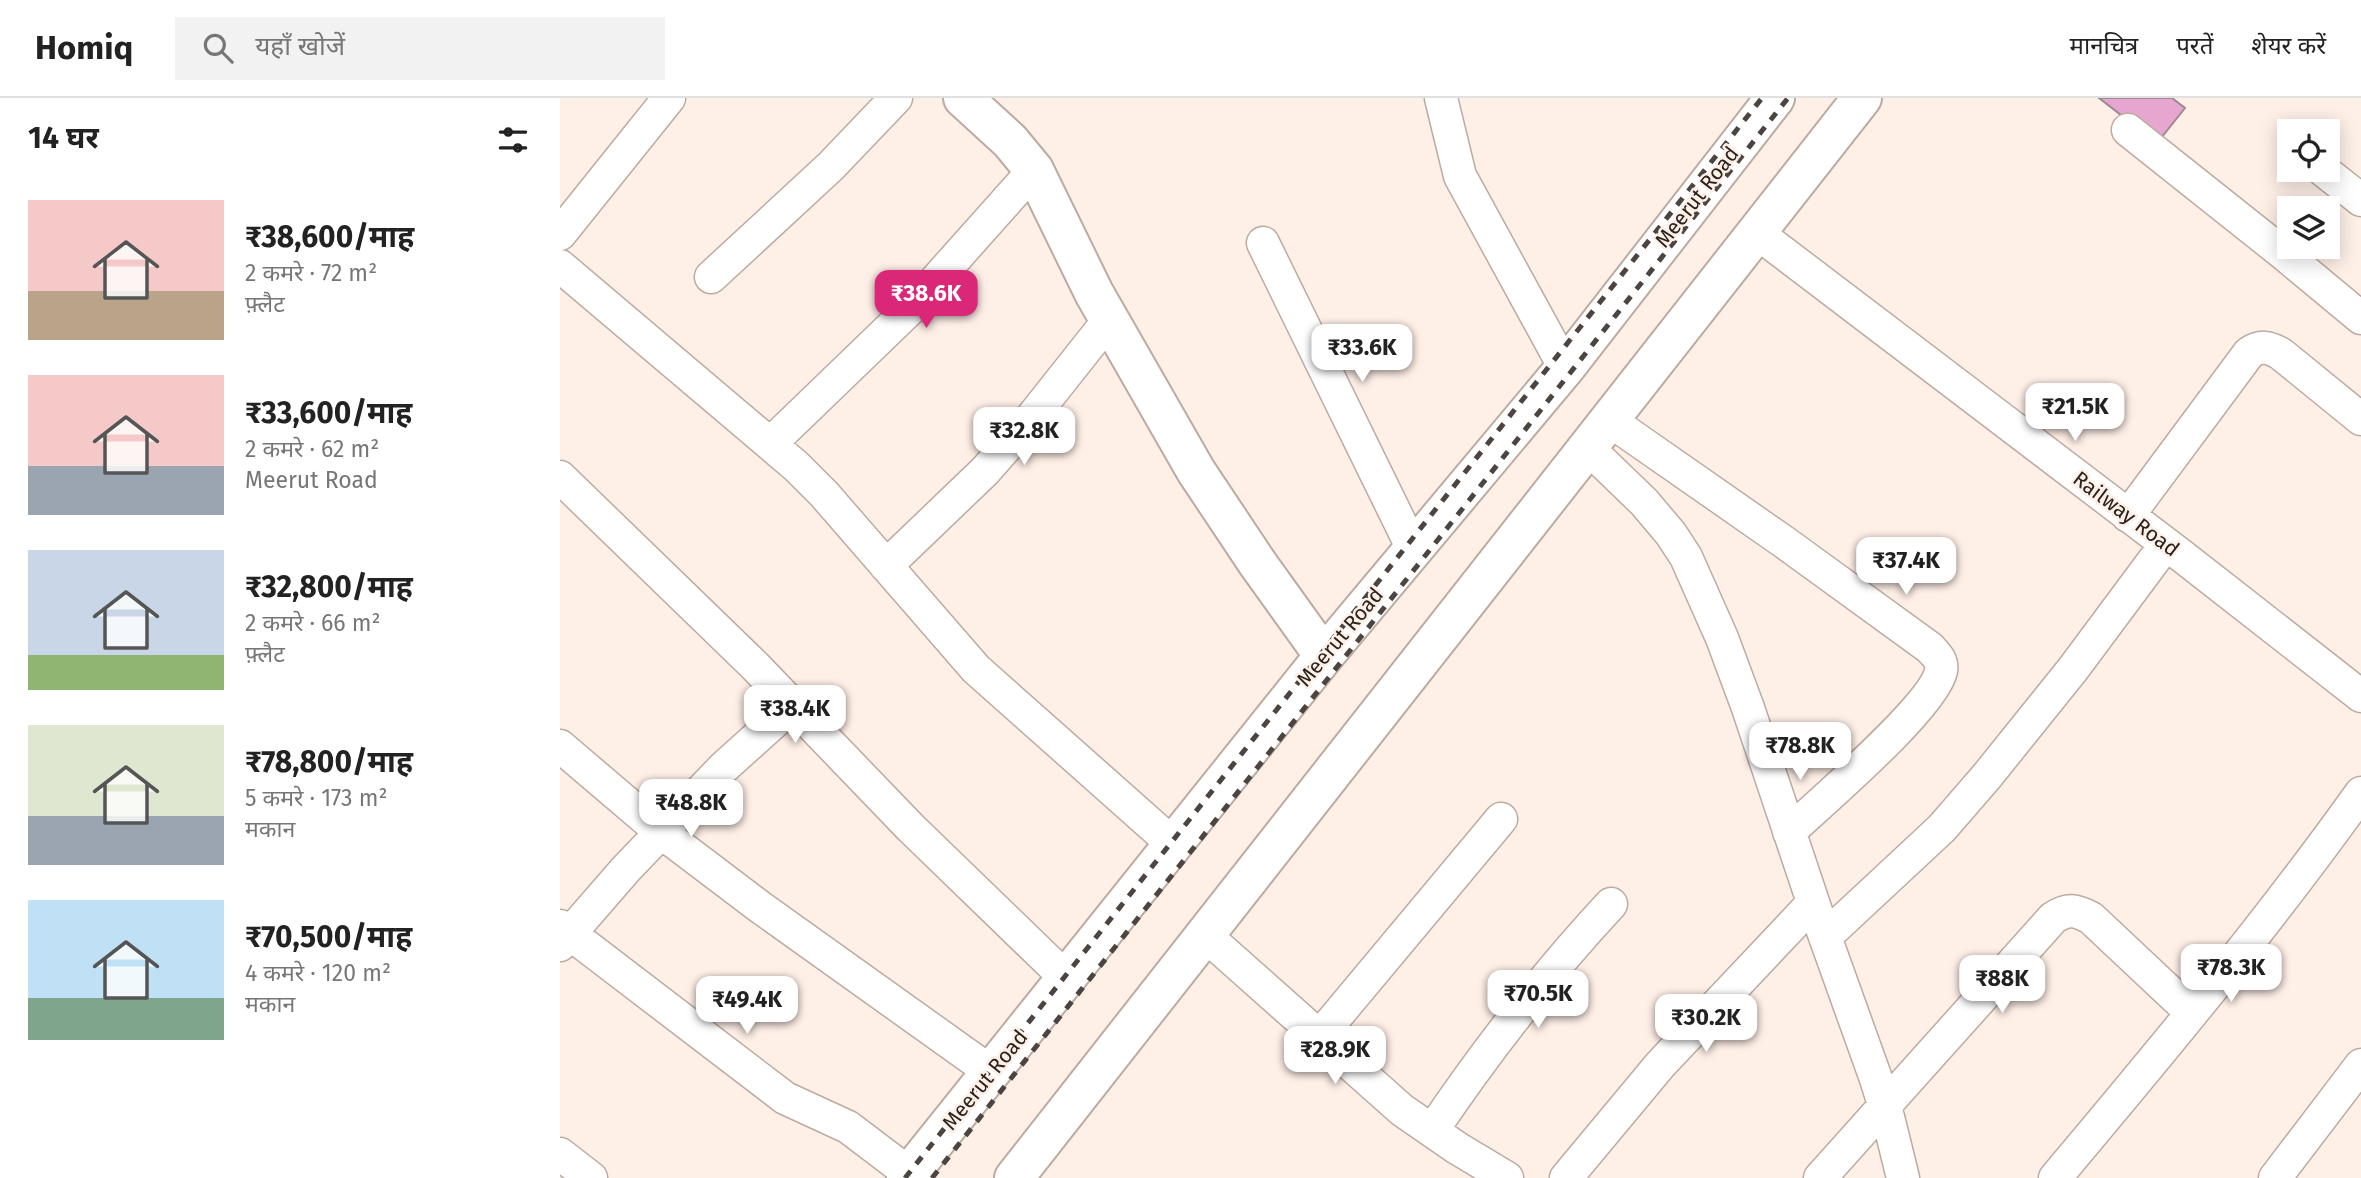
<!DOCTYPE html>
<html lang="hi">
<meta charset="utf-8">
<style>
body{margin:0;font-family:"Fira Sans","Noto Sans Devanagari",sans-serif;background:#f2f2f2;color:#222;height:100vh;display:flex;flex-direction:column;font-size:26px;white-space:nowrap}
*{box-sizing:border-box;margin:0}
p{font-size:23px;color:#767676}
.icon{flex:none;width:38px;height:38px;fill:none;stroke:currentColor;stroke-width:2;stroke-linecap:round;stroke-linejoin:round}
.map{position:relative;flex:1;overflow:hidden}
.sheet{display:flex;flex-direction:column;background:#fff;width:560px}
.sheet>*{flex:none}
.buttons{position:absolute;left:1717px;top:21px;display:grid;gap:14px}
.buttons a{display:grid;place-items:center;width:63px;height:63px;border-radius:0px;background:#fff;box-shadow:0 4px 18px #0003;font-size:35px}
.price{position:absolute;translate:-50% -60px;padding:0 16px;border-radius:14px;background:#fff;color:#222;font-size:23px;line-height:46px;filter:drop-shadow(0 2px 4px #0008)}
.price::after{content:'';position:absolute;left:50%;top:42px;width:21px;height:16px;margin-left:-10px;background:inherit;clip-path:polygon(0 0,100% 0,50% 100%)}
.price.current{background:#db2777;color:#fff}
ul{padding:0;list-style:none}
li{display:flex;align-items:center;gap:21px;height:175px;padding:0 28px}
li span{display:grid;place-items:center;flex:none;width:196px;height:140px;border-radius:0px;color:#555}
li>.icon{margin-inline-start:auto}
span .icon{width:84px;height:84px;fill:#fffc;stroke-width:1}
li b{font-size:30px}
h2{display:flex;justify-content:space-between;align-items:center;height:84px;padding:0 28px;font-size:30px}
header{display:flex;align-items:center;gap:42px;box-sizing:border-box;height:98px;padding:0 35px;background:#fff;border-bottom:2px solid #e0e0e0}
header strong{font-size:33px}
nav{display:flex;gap:38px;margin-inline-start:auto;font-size:24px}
.search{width:490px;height:63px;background:#f2f2f2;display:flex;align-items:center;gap:18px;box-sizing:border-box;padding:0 24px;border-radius:0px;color:#767676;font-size:26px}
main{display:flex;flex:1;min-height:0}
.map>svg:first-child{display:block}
.building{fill:#e7a6cf;stroke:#9b8a94;stroke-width:2}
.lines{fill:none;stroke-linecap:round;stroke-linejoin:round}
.street-casing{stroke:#bcaba0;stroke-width:35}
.secondary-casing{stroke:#bcaba0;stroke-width:42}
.highway-casing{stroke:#bcaba0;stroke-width:42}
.street{stroke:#fff;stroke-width:32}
.secondary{stroke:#fff;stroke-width:38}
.highway{stroke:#fff;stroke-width:38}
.rail{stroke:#4c4440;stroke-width:5;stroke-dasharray:9 9;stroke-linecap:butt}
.labels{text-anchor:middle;stroke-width:5;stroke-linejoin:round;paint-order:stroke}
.street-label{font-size:21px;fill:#28221e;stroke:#feefe7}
</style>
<header>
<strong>Homiq</strong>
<div class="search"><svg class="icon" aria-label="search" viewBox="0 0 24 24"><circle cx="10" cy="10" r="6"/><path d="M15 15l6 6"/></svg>यहाँ खोजें</div>
<nav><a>मानचित्र</a><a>परतें</a><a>शेयर करें</a></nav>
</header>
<main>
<section class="sheet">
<h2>14 घर<svg class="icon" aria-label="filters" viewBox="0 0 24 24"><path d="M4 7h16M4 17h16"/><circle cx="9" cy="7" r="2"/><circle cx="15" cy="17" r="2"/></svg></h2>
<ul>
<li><span style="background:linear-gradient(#f6c9c9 65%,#b9a48a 0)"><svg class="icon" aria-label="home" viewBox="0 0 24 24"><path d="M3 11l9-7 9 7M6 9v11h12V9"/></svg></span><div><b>₹38,600/माह</b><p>2 कमरे · 72 m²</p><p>फ़्लैट</p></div></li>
<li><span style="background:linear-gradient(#f6c9c9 65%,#9aa5b1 0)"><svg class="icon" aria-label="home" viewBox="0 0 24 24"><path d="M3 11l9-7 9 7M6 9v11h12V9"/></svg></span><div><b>₹33,600/माह</b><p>2 कमरे · 62 m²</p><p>Meerut Road</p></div></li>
<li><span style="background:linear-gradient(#c9d6e8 75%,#8fb573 0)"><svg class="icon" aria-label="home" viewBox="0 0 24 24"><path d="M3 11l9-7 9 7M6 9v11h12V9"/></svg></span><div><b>₹32,800/माह</b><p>2 कमरे · 66 m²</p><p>फ़्लैट</p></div></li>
<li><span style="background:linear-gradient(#dfe7d0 65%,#9aa5b1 0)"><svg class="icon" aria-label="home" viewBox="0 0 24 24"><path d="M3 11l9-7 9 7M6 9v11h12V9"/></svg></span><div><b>₹78,800/माह</b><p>5 कमरे · 173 m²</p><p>मकान</p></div></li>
<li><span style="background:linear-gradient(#bfe0f5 70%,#7fa58c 0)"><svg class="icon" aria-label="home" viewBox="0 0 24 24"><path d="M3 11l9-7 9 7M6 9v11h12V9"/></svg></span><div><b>₹70,500/माह</b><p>4 कमरे · 120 m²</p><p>मकान</p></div></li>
</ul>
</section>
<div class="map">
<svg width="1801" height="1080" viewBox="0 0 1801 1080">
<rect width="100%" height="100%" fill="#feefe7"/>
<path class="building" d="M1539 0H1612L1625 10 1597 45Z"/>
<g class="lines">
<g class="street-casing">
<path id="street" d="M881 0 900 78 1005 270
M1568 32 1724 156 1801 220
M1763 72 1801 102
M1196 134 1622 458 1801 598
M0 136 109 0
M703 145 853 451
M0 168 236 368 264 396 416 571 613 746
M151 179 271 68 336 0
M1049 322 1224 444 1370 550C1376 557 1383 562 1381 573 1374 608 1260 705 1229 734
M210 346 352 209 474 72
M1027 349 1084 404 1111 436 1126 459 1162 540 1188 610 1259 822 1315 978 1328 1019 1343 1080
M0 379 195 568 350 729 506 880
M1568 418 1689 255C1701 247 1709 249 1721 256L1801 321
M326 468 425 373 469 323 549 222
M0 648 101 734 200 809 431 974
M0 828 225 1000 288 1029 350 1076
M645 837 842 1012 897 1050 947 1080
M1265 839 1382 730 1427 678 1513 571 1606 446
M0 847 66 771 163 670 233 607
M759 939 941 721
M872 1033C926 953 985 877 1051 806
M0 1056 31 1080
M1006 1080 1100 967 1253 805
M1260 1080 1493 820C1508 810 1516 812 1531 820L1631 914
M1495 1080C1600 955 1706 828 1801 695
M1715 1080 1801 967"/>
</g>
<g class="secondary-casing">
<path id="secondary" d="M403 0 450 43 474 72 534 195 636 373 698 466 764 558"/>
</g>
<g class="highway-casing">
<path id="highway" d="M346 1080 764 558 1005 270 1215 0
M454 1080 1302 0"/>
</g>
<use href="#street" class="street"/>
<use href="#secondary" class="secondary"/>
<use href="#highway" class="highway"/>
<path class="rail" d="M345 1080 1202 0
M372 1080 1228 0"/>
</g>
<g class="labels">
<g class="street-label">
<text transform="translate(1137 99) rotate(-52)" y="7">Meerut Road</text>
<text transform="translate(1566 416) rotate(37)" y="7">Railway Road</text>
<text transform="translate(780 539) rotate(-50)" y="7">Meerut Road</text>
<text transform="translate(425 982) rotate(-51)" y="7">Meerut Road</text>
</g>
</g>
</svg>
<div class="buttons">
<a><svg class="icon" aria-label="locate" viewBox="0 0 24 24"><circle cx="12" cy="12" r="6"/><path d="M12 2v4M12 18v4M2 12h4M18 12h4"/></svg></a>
<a><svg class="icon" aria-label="layers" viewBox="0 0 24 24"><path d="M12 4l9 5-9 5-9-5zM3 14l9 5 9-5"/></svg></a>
</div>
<b class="price current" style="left:366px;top:232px">₹38.6K</b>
<b class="price" style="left:802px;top:286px">₹33.6K</b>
<b class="price" style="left:1515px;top:345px">₹21.5K</b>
<b class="price" style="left:464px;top:369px">₹32.8K</b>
<b class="price" style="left:1346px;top:499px">₹37.4K</b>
<b class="price" style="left:235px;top:647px">₹38.4K</b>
<b class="price" style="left:1240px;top:684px">₹78.8K</b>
<b class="price" style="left:131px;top:741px">₹48.8K</b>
<b class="price" style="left:1671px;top:906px">₹78.3K</b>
<b class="price" style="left:1442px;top:917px">₹88K</b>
<b class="price" style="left:978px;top:932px">₹70.5K</b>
<b class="price" style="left:187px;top:938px">₹49.4K</b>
<b class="price" style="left:1146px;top:956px">₹30.2K</b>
<b class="price" style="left:775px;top:988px">₹28.9K</b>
</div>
</main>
